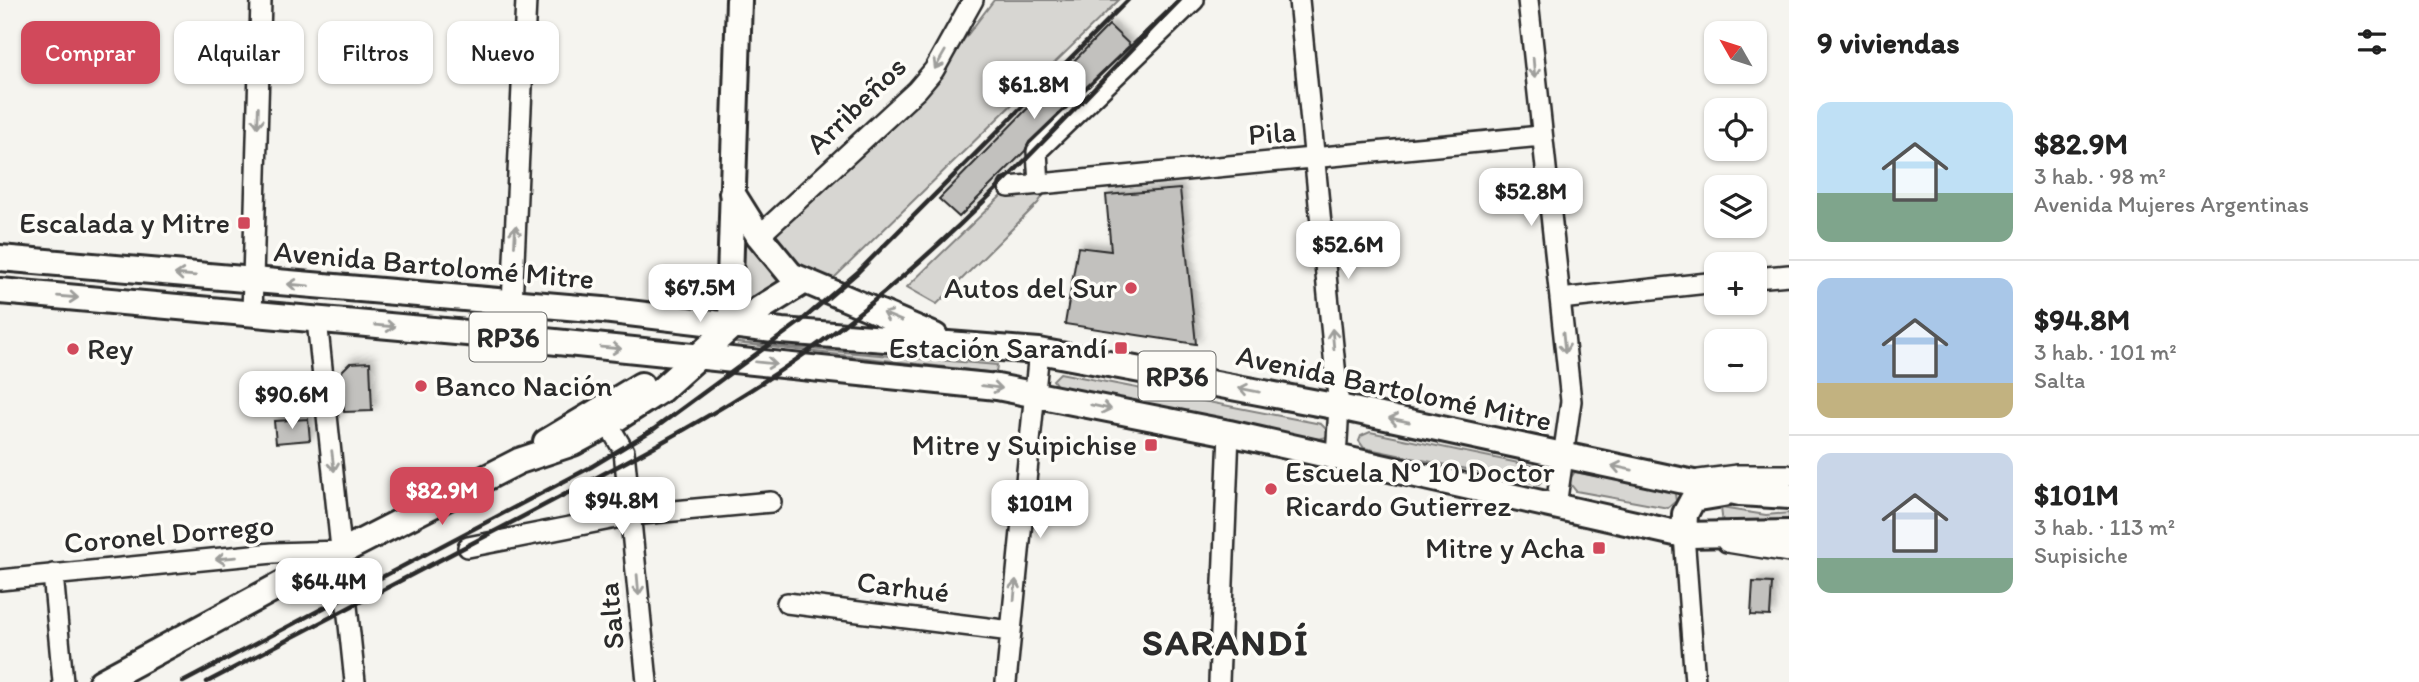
<!DOCTYPE html>
<html lang="es">
<meta charset="utf-8">
<style>
body{margin:0;font-family:Itim,sans-serif;background:#f6f6f6;color:#222;height:100vh;display:flex;flex-direction:column;font-size:26px;white-space:nowrap}
*{box-sizing:border-box;margin:0}
p{font-size:23px;color:#767676}
.icon{flex:none;width:38px;height:38px;fill:none;stroke:currentColor;stroke-width:2;stroke-linecap:round;stroke-linejoin:round}
.map{position:relative;flex:1;overflow:hidden}
.panel{display:flex;flex-direction:column;background:#fff;width:630px}
.panel>*{flex:none}
.banner{position:absolute;left:21px;top:21px;width:665px;height:63px;display:flex;gap:14px}
.needle{width:46px;rotate:309deg}
.fabs{position:absolute;left:1704px;top:21px;display:grid;gap:14px}
.fabs a{display:grid;place-items:center;width:63px;height:63px;border-radius:14px;background:#fff;box-shadow:0 2px 5px #0004;font-size:35px}
.price{position:absolute;translate:-50% -60px;padding:0 16px;border-radius:14px;background:#fff;color:#222;font-size:23px;line-height:46px;filter:drop-shadow(0 2px 4px #0008)}
.price::after{content:'';position:absolute;left:50%;top:42px;width:21px;height:16px;margin-left:-10px;background:inherit;clip-path:polygon(0 0,100% 0,50% 100%)}
.price.active{background:#d1495b;color:#fff}
ul{padding:0;list-style:none}
li{display:flex;align-items:center;gap:21px;height:175px;padding:0 28px}
li+li{border-top:2px solid #e0e0e0}
li span{display:grid;place-items:center;flex:none;width:196px;height:140px;border-radius:14px;color:#555}
li>.icon{margin-inline-start:auto}
span .icon{width:84px;height:84px;fill:#fffc;stroke-width:1}
li b{font-size:30px}
h2{display:flex;justify-content:space-between;align-items:center;height:84px;padding:0 28px;font-size:30px}
.tag{padding:0 24px;border-radius:14px;background:#fff;box-shadow:0 2px 5px #0004;font-size:24px;line-height:63px}
.tag.active{background:#d1495b;color:#fff}
main{display:flex;flex:1;min-height:0}
.map>svg:first-child{display:block}
.green{fill:#d7d6d2;stroke:#81807e;stroke-width:2}
.building{fill:#c2c1be;stroke:#2b2b2b;stroke-width:2;filter:url(#shadow)}
.lines{fill:none;stroke-linecap:round;stroke-linejoin:round}
.minor-casing{stroke:#2b2b2b;stroke-width:24}
.major-casing{stroke:#2b2b2b;stroke-width:30}
.minor{stroke:#fdfcf7;stroke-width:19}
.major{stroke:#fdfcf7;stroke-width:24}
.rail{stroke:#2b2b2b;stroke-width:4.5}
.oneway{stroke:#9e9e9b}
.poi-dot{fill:#d1495b;stroke:#fdfcf7;stroke-width:2.5}
.labels{text-anchor:middle;stroke-width:7;stroke-linejoin:round;paint-order:stroke}
.shield{fill:#fdfcf7;stroke:#6a6a68;stroke-width:2}
.shield-label{font-size:28px;font-weight:bold;fill:#2b2b2b}
.street-label{font-size:30px;fill:#2b2b2b;stroke:#fdfcf7}
.poi-label{font-size:30px;fill:#2b2b2b;stroke:#fdfcf7;text-anchor:end}
.district-label{font-size:37px;font-weight:bold;letter-spacing:2px;fill:#2b2b2b;stroke:#fdfcf7}
</style>
<main>
<div class="map">
<svg width="1789" height="682" viewBox="0 0 1789 682">
<defs>
<filter id="shadow"><feDropShadow dx="4.5" dy="-4.5" stdDeviation="3.5" flood-color="#0004"/></filter>
</defs>
<rect width="100%" height="100%" fill="#f5f4ef"/>
<filter id="ink" filterUnits="userSpaceOnUse"><feTurbulence type="fractalNoise" baseFrequency=".0143" numOctaves="2"/><feDisplacementMap in="SourceGraphic" scale="14" xChannelSelector="R" yChannelSelector="G"/><feConvolveMatrix kernelMatrix="1 2 1 2 8 2 1 2 1" color-interpolation-filters="sRGB"/></filter>
<g filter="url(#ink)">
<path class="green" d="M994 0H1119L832 280H826L774 247 772 238 909 112Z
M1047 190 1038 203 937 304 907 287 1003 194Z
M741 228 787 281 750 307 741 286Z
M727 342 997 365 996 373Z
M1060 373 1321 424 1329 432 1327 437 1318 439 1059 388 1053 380Z
M1370 432 1538 467 1545 477 1539 484 1364 448 1359 441 1361 436Z
M1575 472 1670 490 1675 494 1676 501 1668 508 1576 491 1568 481Z
M1721 508 1766 515 1789 513V528L1724 532Z"/>
<path class="building" d="M1109 25 1130 45 1029 142 1025 151 959 217 939 199Z
M1180 189 1196 344 1065 324 1078 247 1111 251 1106 195Z
M370 362 372 411 344 412 342 371 350 363Z
M308 419 310 440 276 443 274 421Z
M1753 582 1772 583 1770 616 1751 615Z"/>
<g class="lines">
<g class="minor-casing">
<path id="minor" d="M1299 0 1339 407 1336 457
M1528 0 1571 401 1556 506
M1039 185 1037 151 1194 0
M1009 187 1541 136
M759 236 917 90 934 70 973 0
M1755 278 1789 275
M1560 299 1717 282
M512 304 526 0
M252 314 261 0
M317 320 355 682
M608 424 624 451 647 682
M1699 480 1738 475H1789
M1727 542 1789 552
M468 547 631 515 771 502
M53 574 63 682
M0 580 273 553 342 551
M787 603 1011 631
M1006 682 1039 351
M1219 682 1229 433
M1695 682 1684 535 1697 537"/>
</g>
<g class="major-casing">
<path id="major" d="M732 193 759 236 791 275 935 336
M0 258 603 310 782 331 1039 351 1339 407 1740 493 1789 496
M0 291 478 334 997 387 1229 433 1684 535 1789 533
M732 326 730 279 739 0
M546 442 641 385
M1684 535 1685 514 1693 499 1723 494
M101 682 343 551 519 461 573 443 608 424 661 390 732 326 803 282"/>
</g>
<use href="#minor" class="minor"/>
<use href="#major" class="major"/>
<path class="rail" d="M183 682 591 467 654 429 800 322 858 272 1128 0
M207 682C312 627 417 572 522 517 618 466 715 417 803 355 944 256 1060 122 1180 0"/>
</g>
<defs><path id="oneway-shaft" d="M-6 0H5M1.5-3L5.5 0L1.5 3" fill="none" stroke-width="1.6" stroke-linecap="round" stroke-linejoin="round" transform="scale(1.75)"/></defs>
<g class="oneway">
<use href="#oneway-shaft" transform="translate(940 60) rotate(120)"/>
<use href="#oneway-shaft" transform="translate(1534 68) rotate(85)"/>
<use href="#oneway-shaft" transform="translate(258 117) rotate(92)"/>
<use href="#oneway-shaft" transform="translate(515 236) rotate(-87)"/>
<use href="#oneway-shaft" transform="translate(185 275) rotate(-175)"/>
<use href="#oneway-shaft" transform="translate(298 285) rotate(-175)"/>
<use href="#oneway-shaft" transform="translate(68 297) rotate(5)"/>
<use href="#oneway-shaft" transform="translate(892 317) rotate(-157)"/>
<use href="#oneway-shaft" transform="translate(385 326) rotate(5)"/>
<use href="#oneway-shaft" transform="translate(1333 339) rotate(-95)"/>
<use href="#oneway-shaft" transform="translate(1564 343) rotate(84)"/>
<use href="#oneway-shaft" transform="translate(611 348) rotate(5)"/>
<use href="#oneway-shaft" transform="translate(766 363) rotate(6)"/>
<use href="#oneway-shaft" transform="translate(992 387) rotate(7)"/>
<use href="#oneway-shaft" transform="translate(1249 390) rotate(-169)"/>
<use href="#oneway-shaft" transform="translate(1101 407) rotate(12)"/>
<use href="#oneway-shaft" transform="translate(1399 420) rotate(-168)"/>
<use href="#oneway-shaft" transform="translate(333 461) rotate(83)"/>
<use href="#oneway-shaft" transform="translate(1622 468) rotate(-168)"/>
<use href="#oneway-shaft" transform="translate(226 558) rotate(175)"/>
<use href="#oneway-shaft" transform="translate(638 585) rotate(85)"/>
<use href="#oneway-shaft" transform="translate(1015 590) rotate(-85)"/>
</g>
</g>
<g class="poi-dot">
<rect x="237" y="216" width="14" height="14" rx="3.5"/>
<circle cx="1131" cy="288" r="7"/>
<rect x="1114" y="341" width="14" height="14" rx="3.5"/>
<circle cx="73" cy="349" r="7"/>
<circle cx="421" cy="386" r="7"/>
<rect x="1144" y="438" width="14" height="14" rx="3.5"/>
<circle cx="1271" cy="489" r="7"/>
<rect x="1592" y="541" width="14" height="14" rx="3.5"/>
</g>
<g class="labels">
<g class="shield">
<rect x="469.5" y="312.5" width="77" height="49" rx="5"/>
<rect x="1138.5" y="351.5" width="77" height="49" rx="5"/>
</g>
<g class="shield-label">
<text x="508" y="347">RP36</text>
<text x="1177" y="386">RP36</text>
</g>
<g class="street-label">
<text transform="translate(856 105) rotate(-44)" y="10">Arribeños</text>
<text transform="translate(1272 133) rotate(-5)" y="10">Pila</text>
<text transform="translate(434 265) rotate(5)" y="10">Avenida Bartolomé Mitre</text>
<text transform="translate(1394 388) rotate(12)" y="10">Avenida Bartolomé Mitre</text>
<text transform="translate(169 534) rotate(-5)" y="10">Coronel Dorrego</text>
<text transform="translate(903 587) rotate(7)" y="10">Carhué</text>
<text transform="translate(611 616) rotate(-95)" y="10">Salta</text>
</g>
<g class="poi-label">
<text x="230" y="233">Escalada y Mitre</text>
<text x="1117" y="298">Autos del Sur</text>
<text x="1107" y="358">Estación Sarandí</text>
<text x="87" y="359" text-anchor="start">Rey</text>
<text x="435" y="396" text-anchor="start">Banco Nación</text>
<text x="1137" y="455">Mitre y Suipichise</text>
<text x="1285" y="482" text-anchor="start">Escuela Nº 10 Doctor<tspan x="1285" dy="34">Ricardo Gutierrez</tspan></text>
<text x="1585" y="558">Mitre y Acha</text>
</g>
<g class="district-label">
<text x="1226" y="655">SARANDÍ</text>
</g>
</g>
</svg>
<div class="fabs">
<a><svg class="needle" viewBox="-14 -14 28 28"><path d="M0-13l5 13h-10z" fill="#e53935"/><path d="M0 13l5-13h-10z" fill="#767676"/></svg></a>
<a><svg class="icon" aria-label="locate" viewBox="0 0 24 24"><circle cx="12" cy="12" r="6"/><path d="M12 2v4M12 18v4M2 12h4M18 12h4"/></svg></a>
<a><svg class="icon" aria-label="layers" viewBox="0 0 24 24"><path d="M12 4l9 5-9 5-9-5zM3 14l9 5 9-5"/></svg></a>
<a>+</a>
<a>−</a>
</div>
<b class="price" style="left:1034px;top:121px">$61.8M</b>
<b class="price" style="left:1531px;top:228px">$52.8M</b>
<b class="price" style="left:1348px;top:281px">$52.6M</b>
<b class="price" style="left:700px;top:324px">$67.5M</b>
<b class="price" style="left:292px;top:431px">$90.6M</b>
<b class="price active" style="left:442px;top:527px">$82.9M</b>
<b class="price" style="left:622px;top:537px">$94.8M</b>
<b class="price" style="left:1040px;top:540px">$101M</b>
<b class="price" style="left:329px;top:618px">$64.4M</b>
<div class="banner">
<a class="tag active">Comprar</a>
<a class="tag">Alquilar</a>
<a class="tag">Filtros</a>
<a class="tag">Nuevo</a>
</div>
</div>
<section class="panel">
<h2>9 viviendas<svg class="icon" aria-label="filters" viewBox="0 0 24 24"><path d="M4 7h16M4 17h16"/><circle cx="9" cy="7" r="2"/><circle cx="15" cy="17" r="2"/></svg></h2>
<ul>
<li><span style="background:linear-gradient(#bfe0f5 65%,#7fa58c 0)"><svg class="icon" aria-label="home" viewBox="0 0 24 24"><path d="M3 11l9-7 9 7M6 9v11h12V9"/></svg></span><div><b>$82.9M</b><p>3 hab. · 98 m²</p><p>Avenida Mujeres Argentinas</p></div></li>
<li><span style="background:linear-gradient(#a9c7e8 75%,#c2b280 0)"><svg class="icon" aria-label="home" viewBox="0 0 24 24"><path d="M3 11l9-7 9 7M6 9v11h12V9"/></svg></span><div><b>$94.8M</b><p>3 hab. · 101 m²</p><p>Salta</p></div></li>
<li><span style="background:linear-gradient(#c9d6e8 75%,#7fa58c 0)"><svg class="icon" aria-label="home" viewBox="0 0 24 24"><path d="M3 11l9-7 9 7M6 9v11h12V9"/></svg></span><div><b>$101M</b><p>3 hab. · 113 m²</p><p>Supisiche</p></div></li>
</ul>
</section>
</main>
